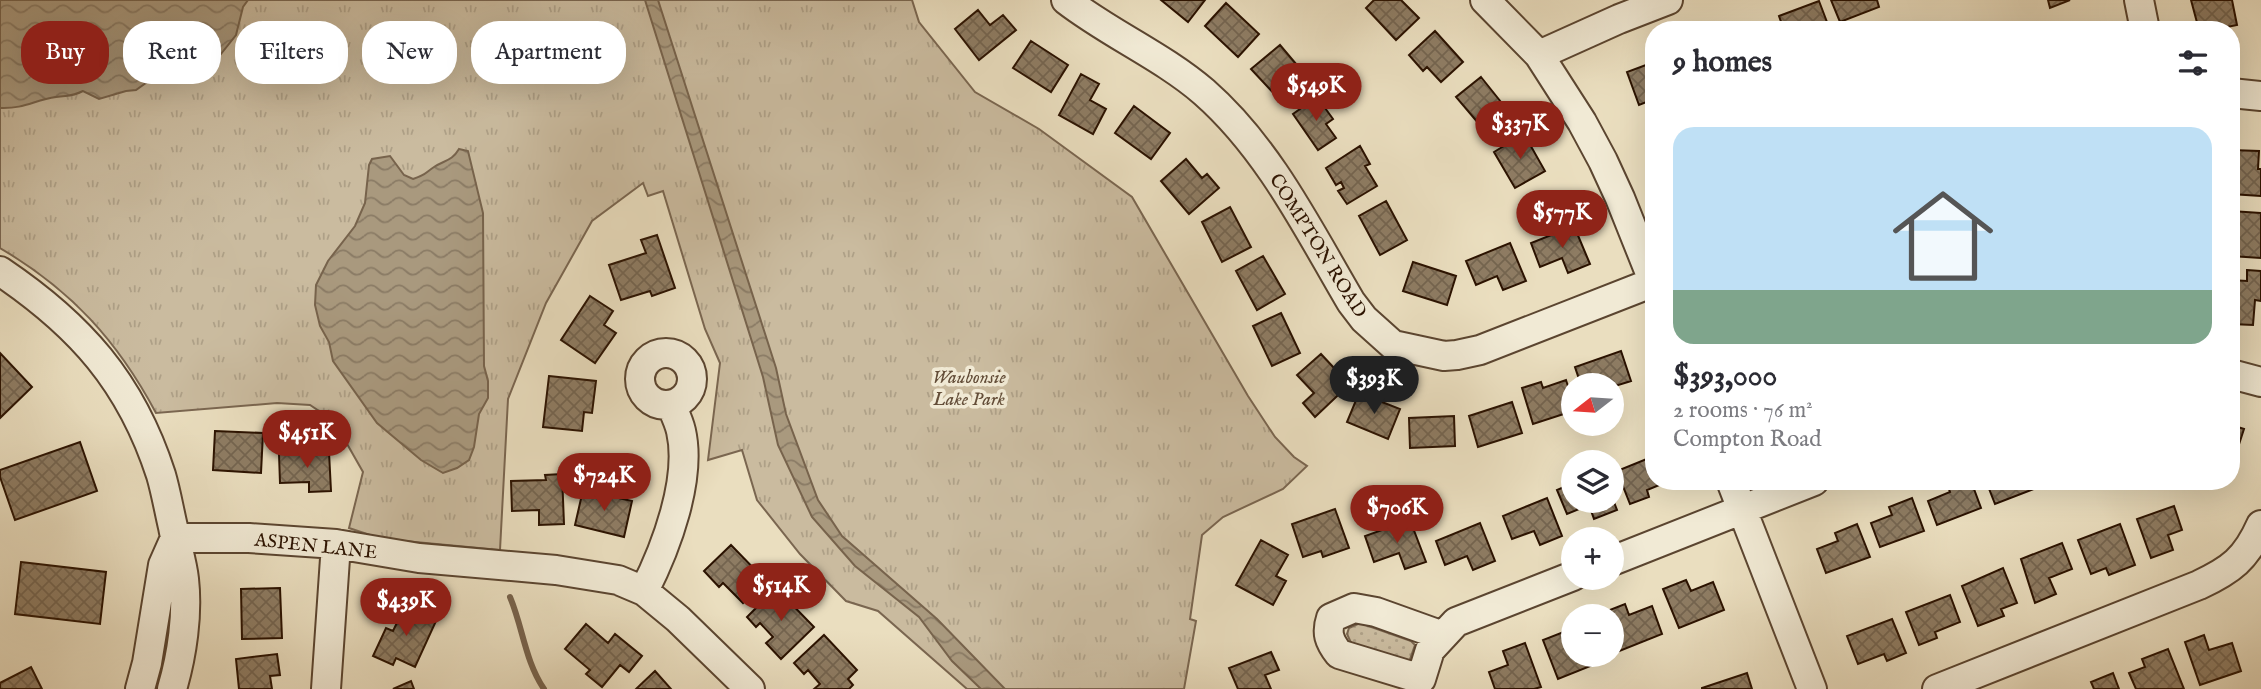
<!DOCTYPE html>
<meta charset="utf-8">
<style>
body{margin:0;font-family:"IM FELL English",serif;background:#f2f2f3;color:#2b2b33;height:100vh;display:flex;flex-direction:column;font-size:26px;white-space:nowrap}
*{box-sizing:border-box;margin:0}
p{font-size:23px;color:#7c7c81}
.icon{flex:none;width:38px;height:38px;fill:none;stroke:currentColor;stroke-width:2;stroke-linecap:round;stroke-linejoin:round}
.map{position:relative;flex:1;overflow:hidden}
.panel{position:absolute;left:1645px;top:21px;width:595px;height:469px;display:flex;flex-direction:column;background:#fff;border-radius:28px;box-shadow:0 7px 28px #0002}
.panel>*{flex:none}
.guide{position:absolute;left:21px;top:21px;width:665px;height:63px;display:flex;gap:14px}
.needle{width:46px;rotate:253deg}
.buttons{position:absolute;left:1561px;top:373px;display:grid;gap:14px}
.buttons a{display:grid;place-items:center;width:63px;height:63px;border-radius:50%;background:#fff;box-shadow:0 7px 28px #0002;font-size:35px}
.price{position:absolute;translate:-50% -60px;padding:0 16px;border-radius:24px;background:#8f2418;color:#fff;font-size:23px;line-height:46px;filter:drop-shadow(0 2px 4px #0008)}
.price::after{content:'';position:absolute;left:50%;top:42px;width:21px;height:16px;margin-left:-10px;background:inherit;clip-path:polygon(0 0,100% 0,50% 100%)}
.price.on{background:#222;color:#fff}
ul{padding:0;list-style:none}
li{display:grid;align-content:center;gap:14px;height:371px;padding:0 28px}
li span{display:grid;place-items:center;height:217px;border-radius:21px;color:#555}
li>.icon{margin-inline-start:auto}
span .icon{width:126px;height:126px;fill:#fffc;stroke-width:1}
li b{font-size:30px}
h2{display:flex;justify-content:space-between;align-items:center;height:84px;padding:0 28px;font-size:30px}
.pill{padding:0 24px;border-radius:28px;background:#fff;box-shadow:0 7px 28px #0002;font-size:24px;line-height:63px}
.pill.on{background:#8f2418;color:#fff}
.map>svg:first-child{display:block}
.grass{fill:url(#grass-dots);stroke:#7a6650;stroke-width:2}
.park{fill:url(#park-tufts);stroke:#7a6650;stroke-width:2}
.water{fill:url(#water-waves);stroke:#77634c;stroke-width:2}
.lines{fill:none;stroke-linecap:round;stroke-linejoin:round}
.stream{stroke:#77634c;stroke-width:6}
.building{fill:url(#building-cross-hatch);stroke:#2b1200;stroke-width:2}
.minor-casing{stroke:#5b4530;stroke-width:32}
.minor{stroke:#f1ead5;stroke-width:28}
.labels{text-anchor:middle;stroke-width:7;stroke-linejoin:round;paint-order:stroke}
.street-label{font-size:19px;fill:#2b1200;stroke:#f1ead5}
.park-label{font-size:19px;font-style:italic;fill:#634d38;stroke:#f1ead5}
</style>
<div class="map">
<svg width="2261" height="689" viewBox="0 0 2261 689">
<defs>
<pattern id="grass-dots" width="8" height="8" patternUnits="userSpaceOnUse" patternTransform="scale(1.75)"><rect width="8" height="8" fill="#cabb9f"/><path d="M2 2h.1M6 6h.1" fill="none" stroke="#aea087" stroke-width="1.8" stroke-linecap="round"/></pattern>
<pattern id="park-tufts" width="24" height="20" patternUnits="userSpaceOnUse" patternTransform="scale(1.75)"><rect width="24" height="20" fill="#cabb9f"/><path d="M3 7l-1-3M5 7V3M7 7l1-3M15 17l-1-3M17 17v-4M19 17l1-3" fill="none" stroke="#aea087"/></pattern>
<pattern id="water-waves" width="16" height="10" patternUnits="userSpaceOnUse" patternTransform="scale(1.75)"><rect width="16" height="10" fill="#a9997e"/><path d="M0 5q4-4 8 0t8 0" fill="none" stroke="#8a7b65"/></pattern>
<pattern id="building-cross-hatch" width="8" height="8" patternUnits="userSpaceOnUse" patternTransform="scale(1.75)"><rect width="8" height="8" fill="#8e7c63"/><path d="M0 0l8 8M0 8l8-8" fill="none" stroke="#74644f"/></pattern>
</defs>
<rect width="100%" height="100%" fill="#eadebf"/>
<filter id="stains"><feTurbulence type="fractalNoise" baseFrequency=".00286" numOctaves="4"/><feColorMatrix values="0 0 0 0 .2 0 0 0 0 .09 0 0 0 0 .02 0 0 0 .5 -.17"/></filter>
<radialGradient id="worn" r=".72"><stop offset=".6" stop-color="#630" stop-opacity="0"/><stop offset="1" stop-color="#630" stop-opacity=".3"/></radialGradient>
<path class="grass" d="M1360 623 1411 641 1415 645 1409 662 1352 645 1347 634 1349 628Z"/>
<path class="park" d="M0 0H912L919 22 975 92 1039 129 1132 197 1248 396 1275 437 1294 457 1307 466 1283 489 1223 517 1202 535 1190 619 1196 621 1184 689H967L878 611 846 601 800 554 757 500 742 450 708 460 720 363 705 329 663 191 648 196 643 183 592 221 546 303 508 399 500 550 394 540 379 538 349 528 363 472 334 421 310 405 277 403 156 413C117 340 71 290 0 248Z"/>
<path class="water" d="M0 0H248L243 7 236 35 209 69 196 73 179 70 160 73 136 90 126 91 99 99 83 91C71 97 69 95 56 97 34 100 25 109 0 108Z
M645 0H658L776 368 786 414 818 500 842 536 937 619 1005 689H981L952 661 919 617 855 566 812 517 778 445 763 377Z
M459 149 468 151 483 213 484 366 488 381V398L479 414 474 447 469 460 457 468 443 473 421 460 377 423 333 361 329 342 320 326 315 305 316 285 328 261 355 226 365 203 369 165 372 159 390 156 404 175 413 179C426 175 425 173 434 167 445 160 452 161 459 149Z"/>
<g class="lines">
<path class="stream" d="M510 597C523 628 525 661 544 689"/>
</g>
<path class="building" d="M1161 0H1205L1188 22Z
M1374 0H1401L1419 18 1396 40 1366 8Z
M1831 0H1877L1879 7 1840 22Z
M2048 0H2070L2050 8Z
M2191 0H2232L2237 25 2212 30H2199Z
M1819 1 1830 30H1784L1779 16Z
M1226 3 1259 34 1238 57 1205 26Z
M978 10 990 25 1003 15 1016 30 979 60 955 29Z
M1770 23 1772 30H1753Z
M2088 24 2090 30H2062Z
M1435 31 1463 62 1441 82 1427 67 1423 71 1409 55Z
M1031 41 1068 65 1051 92 1013 68Z
M1280 45 1307 77 1280 100 1251 69Z
M1654 62V99L1639 105 1627 72Z
M1081 74 1099 84 1090 100 1106 109 1093 134 1059 115Z
M1481 77 1509 112 1485 131 1456 97Z
M1317 97 1333 119 1326 124 1336 138 1318 150 1293 114Z
M1134 106 1170 133 1151 159 1115 133Z
M1524 134 1545 171 1515 188 1494 152Z
M1360 146 1370 164 1365 166 1377 186 1347 204 1338 191 1344 188 1341 182 1336 185 1326 168Z
M2231 150 2259 151 2258 169H2261V196L2231 194Z
M1186 159 1202 178 1207 174 1219 188 1189 214 1161 181Z
M1386 201 1407 240 1380 255 1359 216Z
M1230 207 1251 247 1222 262 1202 222Z
M2231 211 2261 213V258L2231 256Z
M1574 226 1590 264 1568 273 1562 258 1540 267 1531 243Z
M657 235 675 288 652 296 650 291 621 300 609 265 646 253 641 240Z
M1510 243 1526 281 1503 290 1497 276 1476 285 1466 261Z
M1263 256 1285 294 1257 310 1236 271Z
M1413 262 1456 276 1447 305 1403 291Z
M2247 270 2261 271V301L2255 300 2253 325 2231 324V280L2247 281Z
M590 296 613 311 604 325 616 333 595 363 561 340Z
M1281 313 1300 353 1272 366 1253 326Z
M1621 351 1631 381 1612 387V385H1581L1575 367Z
M0 353 32 387 0 418Z
M1321 354 1335 369 1339 365 1353 381 1315 417 1303 403 1314 393 1297 375Z
M549 376 596 381 592 413 584 412 582 431 543 427Z
M1566 380 1573 402V411L1533 424 1522 388 1541 382 1543 388Z
M1359 393 1400 409 1388 439 1347 422Z
M1512 402 1522 433 1478 447 1469 416Z
M1454 416 1455 446 1410 448 1409 418Z
M2231 425 2244 429 2231 469Z
M215 431 263 433 261 473 213 470Z
M80 442 97 491 15 520 0 477V470Z
M329 452 331 491 309 492V482L280 483 279 454Z
M1654 456V481H1669L1647 490 1649 497 1630 504 1617 471Z
M562 474 564 524 539 525V510L512 511 511 481 546 480 545 475Z
M1954 481H1971L1981 508 1937 525 1928 501 1950 492 1947 484Z
M1986 481H2036L2039 487 1995 504Z
M1573 483V500H1612V497L1617 510 1594 519 1589 505 1567 514 1557 490Z
M583 490 632 501 624 537 575 525Z
M1547 498 1562 536 1540 545 1534 531 1512 539 1503 516Z
M1912 498 1924 531 1880 547 1871 523 1892 515 1889 507Z
M2174 506 2182 530 2168 535 2173 550 2151 558 2137 519Z
M1335 509 1349 548 1323 557 1321 551 1303 557 1292 524Z
M1410 520 1426 562 1405 569 1399 553 1374 562 1365 536Z
M1480 523 1495 561 1473 570 1467 556 1445 565 1436 541Z
M1857 524 1870 557 1826 573 1817 549 1838 541 1835 533Z
M2120 524 2135 565 2109 575 2106 568 2091 574 2078 540Z
M1261 540 1288 555 1276 576 1286 581 1273 605 1236 585Z
M2062 543 2072 569 2049 578 2056 594 2035 603 2021 559Z
M731 545 766 581 743 603 723 583 719 587 704 571Z
M21 562 106 572 100 624 15 614Z
M2003 568 2017 603 2001 609 2004 616 1978 626 1962 586Z
M1686 580 1691 591 1713 582 1724 610 1679 628 1663 589Z
M280 588 282 638 242 639 241 589Z
M776 588 814 627 781 659 766 643 773 637 760 623 756 627 747 617Z
M1950 595 1960 622 1935 632 1937 638 1919 645 1906 612Z
M1625 604 1629 615 1652 606 1662 634 1617 652 1612 638V616H1603L1602 613Z
M405 606 436 621 415 667 396 658 393 665 373 656 386 628 393 631Z
M1892 619 1906 653 1887 661 1884 654 1858 664 1847 636Z
M586 624 608 643 615 634 642 656 629 672 620 665 602 687 586 674 590 670 565 649Z
M1566 631 1570 643 1573 641V654H1601L1603 661 1558 679 1543 640Z
M824 635 857 670 848 679 853 685 849 689H814L820 684 808 670 804 674 794 663Z
M2204 635 2209 650 2232 643 2241 671 2200 685 2185 642Z
M1525 643 1541 687 1534 689H1495L1489 672 1508 665 1503 651Z
M2168 649 2184 689H2136L2129 673 2145 667 2142 659Z
M1271 652 1279 670 1265 675 1271 689H1238L1229 668Z
M277 654 280 675 270 676 272 689H239L236 659Z
M31 667 42 689H0V683Z
M655 671 671 689H636Z
M1747 673 1752 689H1702V688Z
M2113 673 2119 689H2094L2091 682Z
M411 681 414 689H393Z"/>
<g class="lines">
<g class="minor-casing">
<path id="minor" d="M1066 0C1110 34 1162 56 1204 92 1269 149 1308 229 1351 302L1364 319 1393 345 1444 356 1457 355 1480 350 1654 282
M1485 0 1539 55 1582 122 1603 161 1620 198 1654 283
M2139 0 2145 30
M1539 55 1619 19 1668 0
M2231 93 2261 96
M0 271C80 325 131 382 161 475 166 492 169 510 173 527 176 544 182 561 184 579 188 614 182 655 172 689
M640 379a26 26 0 1 1 52 0a26 26 0 1 1-52 0Z
M2231 374 2261 382
M1731 481 1812 689
M175 538H249L336 544 419 558 556 570 618 580 644 591 678 619 750 689
M1612 561 1814 481
M644 591C666 548 692 479 681 431 679 422 675 414 671 405
M1421 679 1339 654C1329 641 1326 633 1331 618L1354 608 1376 612 1443 636
M1421 679 1430 650 1456 622 1573 576
M140 689 147 663 163 565 175 538
M326 689 336 544
M1937 689 2199 585C2231 570 2246 559 2261 525"/>
</g>
<use href="#minor" class="minor"/>
</g>
<g class="labels">
<g class="street-label">
<text transform="translate(1319 245) rotate(58)" y="7">COMPTON ROAD</text>
<text transform="translate(316 545) rotate(6)" y="7">ASPEN LANE</text>
</g>
<g class="park-label">
<text x="969" y="383">Waubonsie<tspan x="969" dy="22">Lake Park</tspan></text>
</g>
</g>
<rect width="100%" height="100%" filter="url(#stains)"/>
<rect width="100%" height="100%" fill="url(#worn)"/>
</svg>
<div class="buttons">
<a><svg class="needle" viewBox="-14 -14 28 28"><path d="M0-13l5 13h-10z" fill="#e53935"/><path d="M0 13l5-13h-10z" fill="#7c7c81"/></svg></a>
<a><svg class="icon" aria-label="layers" viewBox="0 0 24 24"><path d="M12 4l9 5-9 5-9-5zM3 14l9 5 9-5"/></svg></a>
<a>+</a>
<a>−</a>
</div>
<b class="price" style="left:1316px;top:123px">$549K</b>
<b class="price" style="left:1520px;top:161px">$337K</b>
<b class="price" style="left:1562px;top:250px">$577K</b>
<b class="price on" style="left:1374px;top:416px">$393K</b>
<b class="price" style="left:307px;top:470px">$451K</b>
<b class="price" style="left:604px;top:513px">$724K</b>
<b class="price" style="left:1397px;top:545px">$706K</b>
<b class="price" style="left:781px;top:623px">$514K</b>
<b class="price" style="left:406px;top:638px">$439K</b>
<div class="guide">
<a class="pill on">Buy</a>
<a class="pill">Rent</a>
<a class="pill">Filters</a>
<a class="pill">New</a>
<a class="pill">Apartment</a>
</div>
<section class="panel">
<h2>9 homes<svg class="icon" aria-label="filters" viewBox="0 0 24 24"><path d="M4 7h16M4 17h16"/><circle cx="9" cy="7" r="2"/><circle cx="15" cy="17" r="2"/></svg></h2>
<ul>
<li><span style="background:linear-gradient(#bfe0f5 75%,#7fa58c 0)"><svg class="icon" aria-label="home" viewBox="0 0 24 24"><path d="M3 11l9-7 9 7M6 9v11h12V9"/></svg></span><div><b>$393,000</b><p>2 rooms · 76 m²</p><p>Compton Road</p></div></li>
</ul>
</section>
</div>
